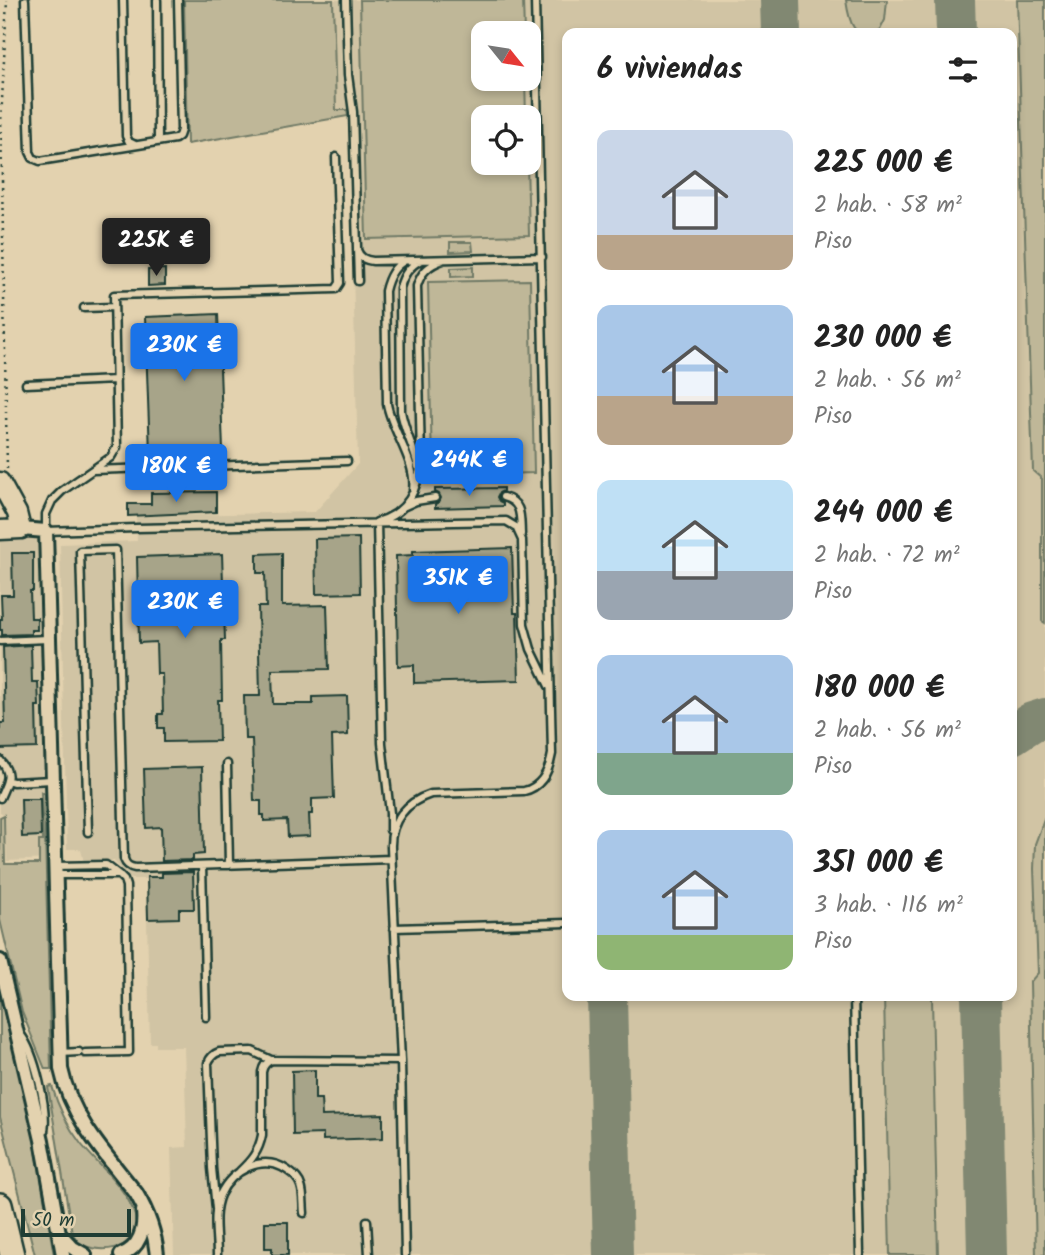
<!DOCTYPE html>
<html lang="es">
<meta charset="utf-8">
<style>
body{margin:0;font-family:Kalam,sans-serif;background:#f6f6f6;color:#222;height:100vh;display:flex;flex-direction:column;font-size:26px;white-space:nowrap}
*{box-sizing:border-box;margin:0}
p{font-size:23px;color:#767676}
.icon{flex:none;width:38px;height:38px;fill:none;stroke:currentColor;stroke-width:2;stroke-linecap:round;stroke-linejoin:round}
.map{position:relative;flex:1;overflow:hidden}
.panel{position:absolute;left:562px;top:28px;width:455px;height:973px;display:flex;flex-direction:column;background:#fff;border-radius:14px;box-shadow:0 4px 10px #0003}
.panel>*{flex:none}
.needle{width:46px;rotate:120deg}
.buttons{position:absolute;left:471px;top:21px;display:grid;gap:14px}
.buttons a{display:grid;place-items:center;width:70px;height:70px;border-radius:14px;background:#fff;box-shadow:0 4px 10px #0003;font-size:35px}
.scale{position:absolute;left:21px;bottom:18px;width:110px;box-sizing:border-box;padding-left:7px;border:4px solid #1f3d34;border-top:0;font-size:19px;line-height:24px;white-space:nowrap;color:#1f3d34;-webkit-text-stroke:5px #e3d2af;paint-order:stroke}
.price{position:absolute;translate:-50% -60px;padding:0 16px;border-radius:7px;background:#1a73e8;color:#fff;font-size:23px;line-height:46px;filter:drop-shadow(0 2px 4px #0008)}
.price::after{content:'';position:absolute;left:50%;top:42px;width:21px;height:16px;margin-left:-10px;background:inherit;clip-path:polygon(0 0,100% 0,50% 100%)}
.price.current{background:#222;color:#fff}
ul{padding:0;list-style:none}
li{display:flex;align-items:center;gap:21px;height:175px;padding:0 35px}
li span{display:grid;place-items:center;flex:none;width:196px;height:140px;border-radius:14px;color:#555}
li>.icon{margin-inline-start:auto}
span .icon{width:84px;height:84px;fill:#fffc;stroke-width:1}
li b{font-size:30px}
h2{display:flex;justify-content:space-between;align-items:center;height:84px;padding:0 35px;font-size:30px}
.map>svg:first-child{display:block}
.built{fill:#d1c4a4;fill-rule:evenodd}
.green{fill:#bfb798;stroke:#6f7a66;stroke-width:2}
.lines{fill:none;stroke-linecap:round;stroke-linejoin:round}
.taxiway{stroke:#818872;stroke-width:40}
.building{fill:#a7a489;stroke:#1f3d34;stroke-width:2}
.lane-casing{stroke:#1f3d34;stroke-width:11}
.street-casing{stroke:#1f3d34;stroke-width:18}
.secondary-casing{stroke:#1f3d34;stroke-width:23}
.highway-casing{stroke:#1f3d34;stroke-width:28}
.path{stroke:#1f3d34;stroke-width:2.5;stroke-dasharray:2 5;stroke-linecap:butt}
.lane{stroke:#e3d2af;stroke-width:6}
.street{stroke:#e3d2af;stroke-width:12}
.secondary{stroke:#e3d2af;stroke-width:18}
.highway{stroke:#e3d2af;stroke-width:23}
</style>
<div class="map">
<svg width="1045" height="1255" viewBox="0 0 1045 1255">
<rect width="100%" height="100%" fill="#e3d2af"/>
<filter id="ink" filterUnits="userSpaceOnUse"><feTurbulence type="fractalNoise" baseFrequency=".0143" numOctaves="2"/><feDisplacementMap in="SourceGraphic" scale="14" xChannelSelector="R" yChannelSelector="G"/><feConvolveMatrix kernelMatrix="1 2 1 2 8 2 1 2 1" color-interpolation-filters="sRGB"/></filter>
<g filter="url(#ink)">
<path class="built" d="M185 0H1045V1255H174L171 1148 187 1147 184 1047H156V1043H150L146 879H131L114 861 84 862 81 850 78 849H67L60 544 137 541 136 516 315 512 358 464 349 115 188 143ZM483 33H528V79H483ZM567 33H1012V996H567ZM483 117H528V163H483Z
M37 537 48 859 7 861 5 815 0 812V786L4 776V769L0 763V539Z"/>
<path class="green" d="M184 0H333L336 110H347L348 116 187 144Z
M360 0H523L524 33H483V79H525L526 117H483V163H527L529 235 366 239Z
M846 0H887L885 20 880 30C853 43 849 21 846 0Z
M1017 0H1045V623L1042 621V479L1033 471Z
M450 242H472L473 251 450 252Z
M473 267V276L451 277V268Z
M530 280 534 473 430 476 429 468 432 467 428 282Z
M41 792 44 794 51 1069H45L22 1012 0 920V817L4 815 5 864H39V841H43Z
M1045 817V1255H1036L1030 982 1038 973 1034 869 1035 844Z
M0 995 31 1121 54 1255H35L0 1117Z
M884 996H929L932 998 938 1255H890Z
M52 1086C58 1107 68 1127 81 1144 97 1164 135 1195 136 1223 138 1251 96 1255 78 1242 76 1239 74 1235 72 1233L48 1087Z"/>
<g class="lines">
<path class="taxiway" d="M780 0 781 33
M955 0 956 33
M1012 735 1032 722 1045 718
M607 996 613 1255
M981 996 987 1255"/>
</g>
<path class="building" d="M165 269V285L148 286V270Z
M218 314 223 450 150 453 145 317Z
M503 488V491L499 493 497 497 499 501 503 503V506L435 508V504L439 502 441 498 439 494 435 492V489Z
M216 492V512L128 516V504H151V493Z
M359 538 360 593 316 594 315 539Z
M512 548 514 613H517L519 680 414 683V665L398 666 396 556 413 555V551Z
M12 553H33V591H30L31 618H37V630H31V634L2 635V630H0V619H2L1 595H13Z
M282 553V606L327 605 329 669 272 670 273 704H313V697L347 696 348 735 332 736 334 798 312 799V814H309L310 836 288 837 287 820 264 821V815H261V801H254L252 739H245L244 696H260L258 607H266L265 573H257V554Z
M222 554 225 640H221L222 700H218L219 741 164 742V728H158V714H163L162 674H157L156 642 139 643 137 557Z
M31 645 32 682H38L39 706H36L37 748 0 749V723H5L3 647Z
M202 767 204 854 193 855V860L162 861 161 827 146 828 144 769Z
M21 799H40L41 836 22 837Z
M193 872 194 909H179V918L148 919 147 877H162V873Z
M315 1070V1099H321L322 1116 383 1114V1138L323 1140V1134L293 1135 292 1071Z
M265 1222H288V1255H272V1248H265Z"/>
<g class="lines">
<g class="lane-casing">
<path id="lane" d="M25 0 30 152 33 158 40 161 175 139 179 136 181 130 178 0
M123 0 126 136 129 142 135 145
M157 0 158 141
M346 0 348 75 353 112 358 281
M336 157 340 283 336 289 114 295 117 447 111 457 62 491 52 501 46 514V531L136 528 506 521 516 527 522 540 524 624 531 649 549 686
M357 250C360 258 365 260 373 261L542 257
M404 261C393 267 388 278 385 291L387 404C392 432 417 462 413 490
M84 308 114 307
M26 384 116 380
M418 467C414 447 404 430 401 411L400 288C403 275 409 266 421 260
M93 470 347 461
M503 497C523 502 520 517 521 534
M405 506 416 501 435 498
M0 641 48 639
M0 760C13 775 7 781 0 798
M227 764 229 865
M7 780 13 782 52 780
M390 830V813L382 743 377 522C408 513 418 490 421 460L417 286C421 272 429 265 443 260
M88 832 80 551 116 550 124 859C126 865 129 867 135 868L391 859
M55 866 106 865 119 875H56
M202 866 206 1017
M394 928 567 923
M854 996 860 1255
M21 1035C35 1053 48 1109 44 1131
M60 1053 79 1052
M85 1053 129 1052 126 886 124 880 119 875
M240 1171C251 1161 259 1151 262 1135V1072C263 1066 266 1062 272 1060L401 1061
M216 1209 212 1168 208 1063C210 1058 213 1054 219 1052L252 1051 271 1060
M367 1221 369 1255
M217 1255C217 1237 212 1213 220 1195 231 1171 262 1153 287 1170 293 1174 299 1179 301 1186 304 1194 303 1205 304 1213
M405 1255 401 1061 391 848C390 821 406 802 431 794L524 791C542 787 549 771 552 754L535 0"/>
</g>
<g class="street-casing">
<path id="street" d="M21 529 46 531 61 1069C71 1118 106 1155 136 1193 148 1213 155 1232 157 1255
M0 961 42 1140 63 1255
M59 1233 73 1248 85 1255
M121 1255C140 1248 145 1229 143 1211"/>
</g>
<g class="secondary-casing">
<path id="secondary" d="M0 482 17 513 21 529 0 530"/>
</g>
<g class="highway-casing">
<path id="highway" d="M0 1205 12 1255"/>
</g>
<path class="path" d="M7 469 1 121 7 0"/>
<use href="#lane" class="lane"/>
<use href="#street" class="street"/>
<use href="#secondary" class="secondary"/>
<use href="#highway" class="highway"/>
</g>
</g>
</svg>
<div class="buttons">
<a><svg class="needle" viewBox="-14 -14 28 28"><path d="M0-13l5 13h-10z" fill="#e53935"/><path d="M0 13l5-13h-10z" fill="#767676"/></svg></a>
<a><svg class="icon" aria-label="locate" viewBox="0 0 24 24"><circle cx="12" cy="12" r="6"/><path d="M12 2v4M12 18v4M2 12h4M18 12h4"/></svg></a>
</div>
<div class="scale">50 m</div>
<b class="price current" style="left:156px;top:278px">225K €</b>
<b class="price" style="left:184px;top:383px">230K €</b>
<b class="price" style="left:469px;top:498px">244K €</b>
<b class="price" style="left:176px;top:504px">180K €</b>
<b class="price" style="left:458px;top:616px">351K €</b>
<b class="price" style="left:185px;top:640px">230K €</b>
<section class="panel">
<h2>6 viviendas<svg class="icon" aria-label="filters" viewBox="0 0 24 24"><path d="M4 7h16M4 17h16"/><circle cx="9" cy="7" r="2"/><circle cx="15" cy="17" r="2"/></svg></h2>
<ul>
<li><span style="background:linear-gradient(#c9d6e8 75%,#b9a48a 0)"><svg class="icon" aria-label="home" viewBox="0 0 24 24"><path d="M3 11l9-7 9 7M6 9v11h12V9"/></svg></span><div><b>225 000 €</b><p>2 hab. · 58 m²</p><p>Piso</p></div></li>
<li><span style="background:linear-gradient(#a9c7e8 65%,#b9a48a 0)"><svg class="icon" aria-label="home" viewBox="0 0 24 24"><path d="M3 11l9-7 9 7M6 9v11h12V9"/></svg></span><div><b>230 000 €</b><p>2 hab. · 56 m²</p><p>Piso</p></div></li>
<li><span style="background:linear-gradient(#bfe0f5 65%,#9aa5b1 0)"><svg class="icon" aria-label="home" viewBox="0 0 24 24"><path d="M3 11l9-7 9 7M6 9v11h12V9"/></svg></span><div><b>244 000 €</b><p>2 hab. · 72 m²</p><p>Piso</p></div></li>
<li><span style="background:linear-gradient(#a9c7e8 70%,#7fa58c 0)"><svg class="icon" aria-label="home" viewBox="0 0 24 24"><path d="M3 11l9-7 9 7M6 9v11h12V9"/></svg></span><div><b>180 000 €</b><p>2 hab. · 56 m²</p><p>Piso</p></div></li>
<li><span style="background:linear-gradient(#a9c7e8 75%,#8fb573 0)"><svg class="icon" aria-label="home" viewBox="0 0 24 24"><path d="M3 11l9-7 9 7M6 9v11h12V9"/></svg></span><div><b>351 000 €</b><p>3 hab. · 116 m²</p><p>Piso</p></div></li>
</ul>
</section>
</div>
